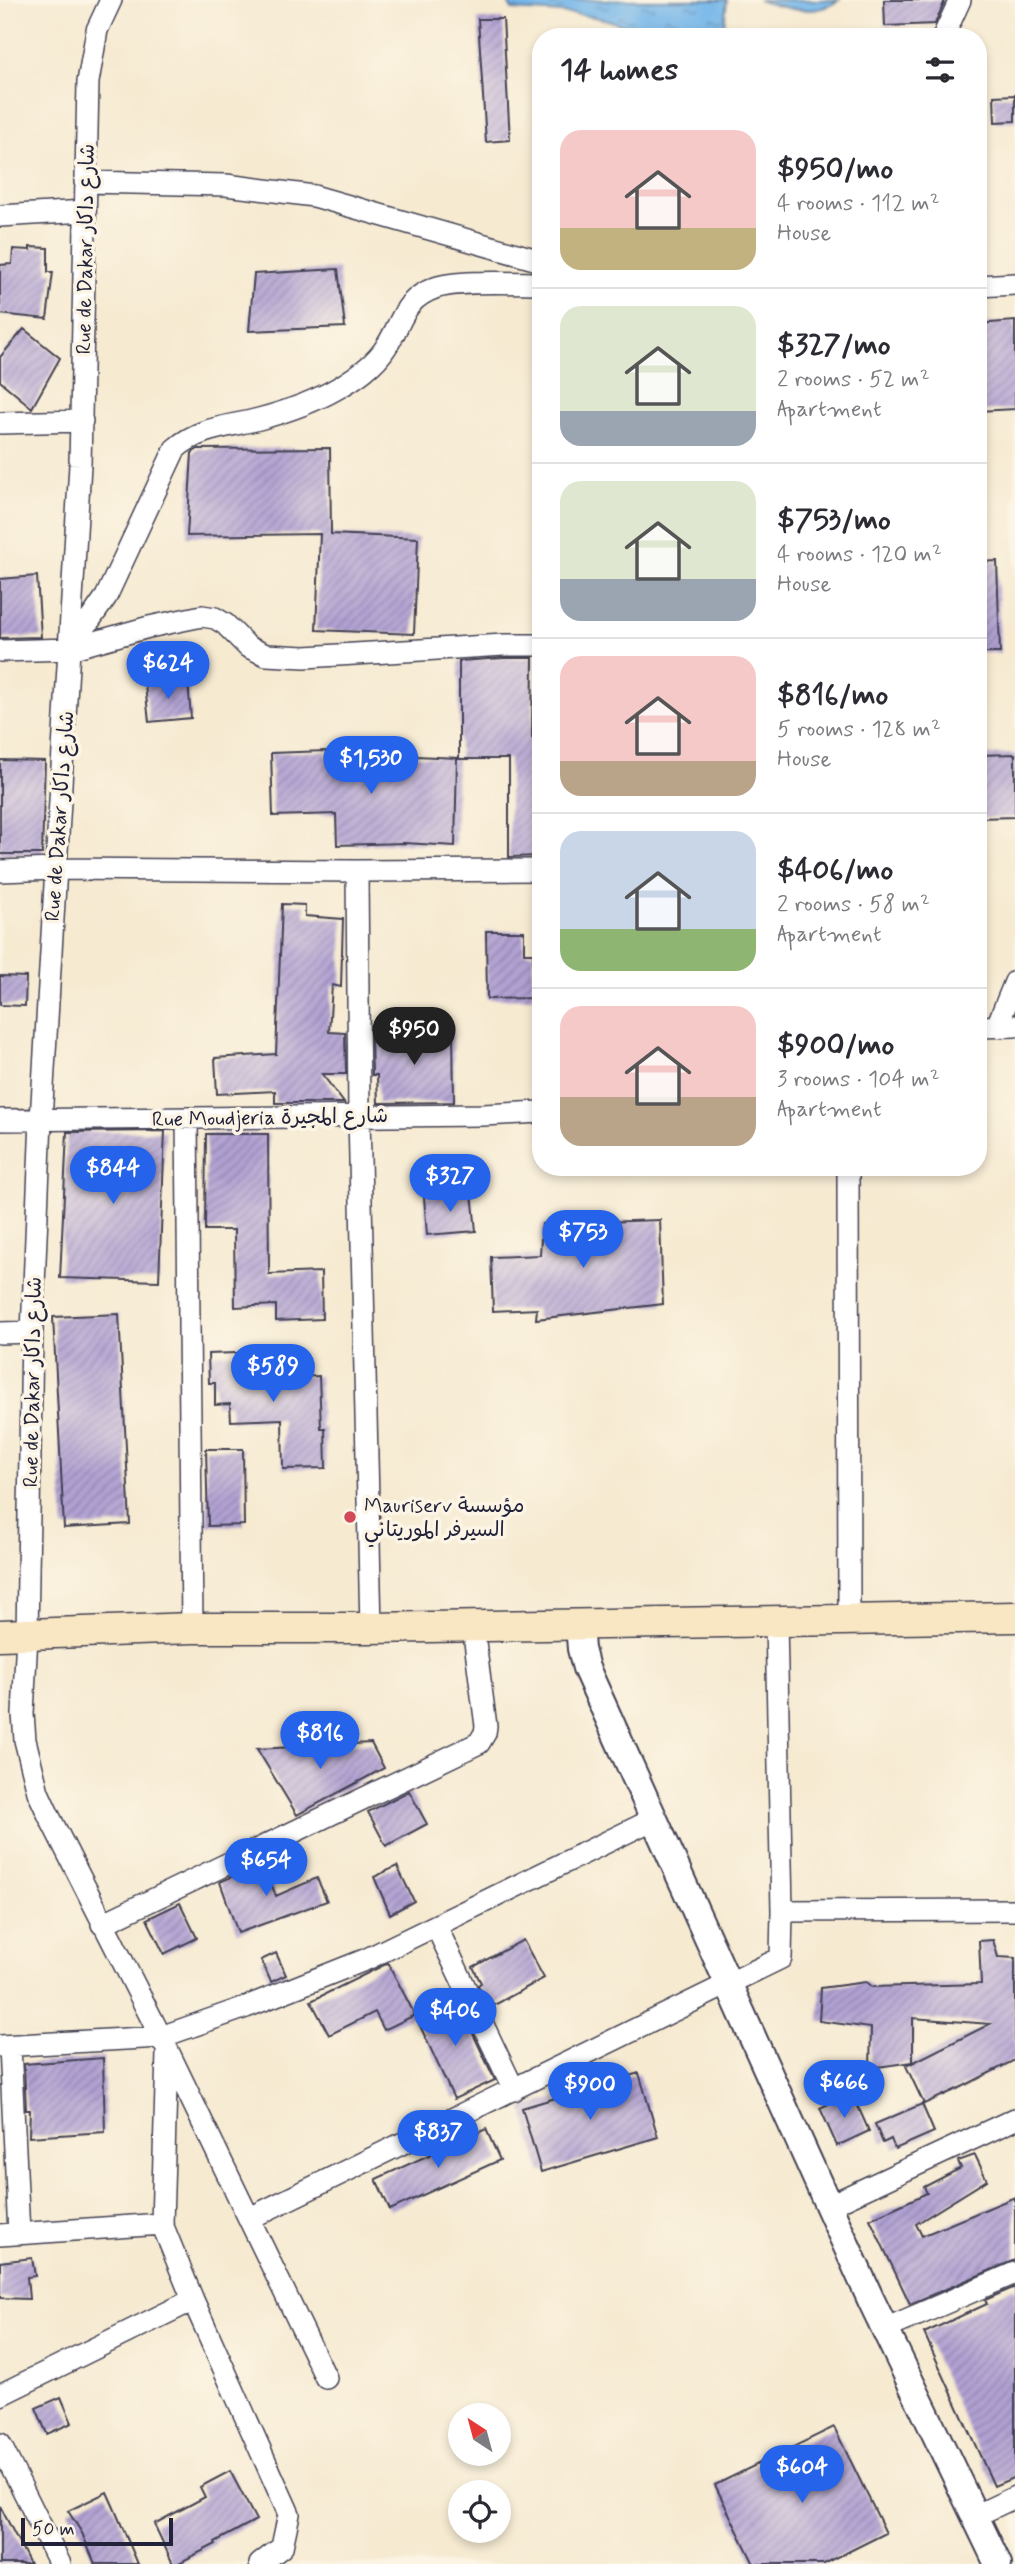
<!DOCTYPE html>
<meta charset="utf-8">
<style>
body{margin:0;font-family:Mynerve,"Playpen Sans Arabic",sans-serif;background:#f7f7f7;color:#2b2b33;height:100vh;display:flex;flex-direction:column;font-size:26px;white-space:nowrap}
*{box-sizing:border-box;margin:0}
p{font-size:23px;color:#7c7c81}
.icon{flex:none;width:38px;height:38px;fill:none;stroke:currentColor;stroke-width:2;stroke-linecap:round;stroke-linejoin:round}
.map{position:relative;flex:1;overflow:hidden}
.sheet{position:absolute;left:532px;top:28px;width:455px;height:1148px;display:flex;flex-direction:column;background:#fff;border-radius:28px;box-shadow:0 4px 10px #0003}
.sheet>*{flex:none}
.needle{width:46px;rotate:324deg}
.fabs{position:absolute;left:448px;top:2403px;display:grid;gap:14px}
.fabs a{display:grid;place-items:center;width:63px;height:63px;border-radius:50%;background:#fff;box-shadow:0 4px 10px #0003;font-size:35px}
.scale{position:absolute;left:21px;bottom:18px;width:152px;box-sizing:border-box;padding-left:7px;border:4px solid #22223b;border-top:0;font-size:19px;line-height:24px;white-space:nowrap;color:#22223b;-webkit-text-stroke:5px #fcf5e5;paint-order:stroke}
.price{position:absolute;translate:-50% -60px;padding:0 16px;border-radius:24px;background:#2563eb;color:#fff;font-size:23px;line-height:46px;filter:drop-shadow(0 2px 4px #0008)}
.price::after{content:'';position:absolute;left:50%;top:42px;width:21px;height:16px;margin-left:-10px;background:inherit;clip-path:polygon(0 0,100% 0,50% 100%)}
.price.on{background:#222;color:#fff}
ul{padding:0;list-style:none}
li{display:flex;align-items:center;gap:21px;height:175px;padding:0 28px}
li+li{border-top:2px solid #e1e1e2}
li span{display:grid;place-items:center;flex:none;width:196px;height:140px;border-radius:21px;color:#555}
li>.icon{margin-inline-start:auto}
span .icon{width:84px;height:84px;fill:#fffc;stroke-width:1}
li b{font-size:30px}
h2{display:flex;justify-content:space-between;align-items:center;height:84px;padding:0 28px;font-size:30px}
.map>svg:first-child{display:block}
.water{fill:url(#water-ripples);stroke:#4c6c92;stroke-width:2}
.building{fill:url(#building-hatch)}
.lines{fill:none;stroke-linecap:round;stroke-linejoin:round}
.minor-casing{stroke:#424052;stroke-width:24}
.tertiary-casing{stroke:#424052;stroke-width:30}
.secondary-casing{stroke:#424052;stroke-width:33}
.minor{stroke:#fff;stroke-width:21}
.tertiary{stroke:#fff;stroke-width:26}
.secondary{stroke:#f9e7c3;stroke-width:30}
.poi-dot{fill:#d1495b;stroke:#fcf5e5;stroke-width:2.5}
.labels{text-anchor:middle;stroke-width:7;stroke-linejoin:round;paint-order:stroke}
.street-label{font-size:21px;fill:#22223b;stroke:#fcf5e5}
.poi-label{font-size:21px;fill:#22223b;stroke:#fcf5e5;text-anchor:start}
</style>
<div class="map">
<svg width="1015" height="2564" viewBox="0 0 1015 2564">
<defs>
<pattern id="water-ripples" width="26" height="14" patternUnits="userSpaceOnUse" patternTransform="scale(1.75)"><rect width="26" height="14" fill="#75b6e9"/><path d="M2 4q2-2 4 0t4 0M15 11q2-2 4 0t4 0" fill="none" stroke="#6094be"/></pattern>
<pattern id="building-hatch" width="6" height="6" patternUnits="userSpaceOnUse" patternTransform="scale(1.75)"><rect width="6" height="6" fill="#b1a1d3"/><path d="M-1 1l2-2M0 6l6-6M5 7l2-2" fill="none" stroke="#9083ac"/></pattern>
</defs>
<rect width="100%" height="100%" fill="#fcf5e5"/>
<filter id="ink" filterUnits="userSpaceOnUse"><feTurbulence type="fractalNoise" baseFrequency=".0143" numOctaves="2"/><feDisplacementMap in="SourceGraphic" scale="14" xChannelSelector="R" yChannelSelector="G"/><feConvolveMatrix kernelMatrix="1 2 1 2 8 2 1 2 1" color-interpolation-filters="sRGB"/></filter>
<filter id="wash" filterUnits="userSpaceOnUse"><feTurbulence type="fractalNoise" baseFrequency=".00686" numOctaves="4" result="noise"/><feDisplacementMap in="SourceGraphic" scale="28" xChannelSelector="R" yChannelSelector="G"/><feGaussianBlur stdDeviation="1.57" result="paint"/><feColorMatrix in="noise" values="0 0 0 0 0 0 0 0 0 0 0 0 0 0 0 0 0 1.4 0 .05"/><feComposite in="paint" operator="in"/></filter>
<g filter="url(#wash)">
<rect width="100%" height="100%" fill="#f6ead1"/>
<path class="water" d="M507 0H727L723 37H641C614 11 548 13 512 10Z
M758 0H839C815 18 784 8 758 0Z"/>
<g id="blocks">
<path class="building" d="M884 0H944V3L935 24 885 26Z
M478 19H503L510 140 486 142Z
M1015 95V121L995 122 994 96Z
M30 247 48 248V272H53L47 319 0 314V265L12 264 13 249 30 250Z
M338 269 345 327 249 331 254 274Z
M1015 321V409L978 411V324Z
M24 329 60 358 32 408 0 381V357Z
M330 448 331 534 418 538 414 634 316 630 320 534 187 536 192 453 198 449Z
M997 561 1000 653H978V562Z
M37 576 41 637 0 638V579Z
M504 658H533L532 738H541V856L509 857V759H459V661Z
M188 681 191 718 149 722 145 685Z
M326 751V757L395 755 457 758 455 846 404 843 337 845 336 814 273 816 271 753Z
M1015 754V817L978 818V755Z
M0 760 45 761 42 854H0Z
M282 904 305 905V916L343 919 341 987 332 985 329 1032 345 1033 346 1074H322L344 1103H275V1091L217 1094 215 1058 276 1054Z
M486 931H524V953H533V998L487 999Z
M0 976 26 977 25 1006 0 1005Z
M453 1031 454 1102 378 1103 377 1075H372L371 1034Z
M165 1131 159 1281 60 1278 67 1132Z
M206 1134H268L269 1274 321 1272 322 1319 276 1321V1305L235 1307 234 1230H205Z
M472 1193 476 1231 427 1235 424 1197Z
M660 1220 663 1304 536 1319 537 1309 493 1311 491 1257 540 1255 542 1224Z
M119 1314 130 1524 64 1528 53 1317Z
M267 1352 268 1378 319 1376 321 1428H325L326 1468 283 1469 282 1419 231 1421 230 1404 215 1405V1383H209L208 1354Z
M206 1449H243L244 1525 208 1526Z
M371 1743 384 1768 297 1815 257 1749Z
M409 1791 427 1824 386 1846 368 1812Z
M263 1863 276 1896 317 1878 327 1901 238 1933 220 1882Z
M397 1866 414 1901 390 1914 374 1877Z
M180 1903 197 1938 164 1954 147 1919Z
M523 1940 544 1978 489 2008 478 1985 481 1983 473 1967Z
M993 1940 998 1957 1015 1958V2060L964 2086 924 2104 906 2066 990 2024 913 2018V2062L870 2068 871 2028 819 2021 821 1988 866 1982 872 1987 981 1984 979 1941Z
M276 1953 286 1975 271 1982 261 1960Z
M388 1963 415 2015 384 2030 375 2012 329 2035 311 2001Z
M455 1996 495 2080 454 2099 415 2015Z
M103 2058 105 2132 29 2137 30 2110H26L24 2064Z
M639 2073 658 2137 541 2172 522 2108Z
M852 2093 869 2131 837 2146 820 2108Z
M922 2104 934 2132 895 2149 891 2139 883 2143 875 2124Z
M486 2129 500 2160 390 2210 376 2179Z
M975 2155 987 2180 916 2224 922 2236 1015 2197V2260L910 2304 870 2219 927 2193 924 2187 961 2168 958 2161Z
M32 2258 35 2276 27 2277 29 2299 0 2298V2262Z
M1015 2287V2477L994 2486 924 2333 987 2304 985 2300Z
M61 2397 72 2423 47 2434 36 2408Z
M834 2427 886 2533 824 2564H754L715 2485Z
M230 2471 256 2520 215 2542 216 2544 177 2564H173L154 2524 205 2497 200 2487Z
M107 2492 115 2510 138 2564H95L82 2533 68 2511Z
M0 2506 30 2564H0Z"/>
</g>
</g>
<g filter="url(#ink)">
<use href="#blocks" fill-opacity="0" stroke="#424052" stroke-width="2"/>
<g class="lines">
<g class="minor-casing">
<path id="minor" d="M111 0 97 30 88 82 80 465 41 1120 32 1332 27 1635 23 1714 25 1740 38 1792 49 1816 168 2051 326 2378
M943 37 960 0
M85 182 226 185 314 196 541 261
M0 216 85 211
M978 286 1015 284
M0 423 82 421
M71 647 106 597 175 449C200 427 228 427 259 419 285 412 314 402 338 388 355 378 375 365 386 347 403 322 402 300 435 288 457 280 515 283 541 283
M0 651 70 649 149 627 202 616 215 618 225 624 248 647 266 655 305 657 504 645H541
M0 871 55 869 357 871 541 870
M357 871 359 1116 371 1628
M997 1026 1015 982
M978 1027 1015 1026
M187 1118 192 1628
M0 1120 483 1115 541 1112
M848 1167 849 1621
M0 1333 32 1332
M782 1911 1015 1910
M102 1924 479 1743 485 1733 486 1726 473 1627
M436 1926 514 2090
M0 2046 161 2037 246 2007 367 1959 654 1819
M10 2046 19 2234
M828 2206 1015 2119
M250 2218 781 1958 782 1911 776 1621
M0 2235 162 2224
M193 2300 289 2514 282 2547 260 2564
M885 2329 1015 2273
M0 2395 193 2300 162 2224 167 2053
M0 2444 60 2564
M975 2516 1015 2497"/>
</g>
<g class="tertiary-casing">
<path id="tertiary" d="M579 1625 581 1649 586 1668 871 2300 998 2564"/>
</g>
<g class="secondary-casing">
<path id="secondary" d="M0 1635 192 1628H371L1015 1617"/>
</g>
<use href="#minor" class="minor"/>
<use href="#tertiary" class="tertiary"/>
<use href="#secondary" class="secondary"/>
</g>
</g>
<circle class="poi-dot" cx="350" cy="1517" r="7"/>
<g class="labels">
<g class="street-label">
<text transform="translate(85 249) rotate(-89)" y="7">Rue de Dakar شارع داكار</text>
<text transform="translate(59 816) rotate(-86)" y="7">Rue de Dakar شارع داكار</text>
<text transform="translate(270 1117) rotate(-1)" y="7">Rue Moudjeria شارع المجيرة</text>
<text transform="translate(32 1382) rotate(-89)" y="7">Rue de Dakar شارع داكار</text>
</g>
<g class="poi-label">
<text x="364" y="1512">Mauriserv مؤسسة<tspan x="364" dy="24">السيرفر الموريتاني</tspan></text>
</g>
</g>
</svg>
<div class="fabs">
<a><svg class="needle" viewBox="-14 -14 28 28"><path d="M0-13l5 13h-10z" fill="#e53935"/><path d="M0 13l5-13h-10z" fill="#7c7c81"/></svg></a>
<a><svg class="icon" aria-label="locate" viewBox="0 0 24 24"><circle cx="12" cy="12" r="6"/><path d="M12 2v4M12 18v4M2 12h4M18 12h4"/></svg></a>
</div>
<div class="scale">50 m</div>
<b class="price" style="left:168px;top:701px">$624</b>
<b class="price" style="left:371px;top:796px">$1,530</b>
<b class="price on" style="left:414px;top:1067px">$950</b>
<b class="price" style="left:113px;top:1206px">$844</b>
<b class="price" style="left:450px;top:1214px">$327</b>
<b class="price" style="left:583px;top:1270px">$753</b>
<b class="price" style="left:273px;top:1404px">$589</b>
<b class="price" style="left:320px;top:1771px">$816</b>
<b class="price" style="left:266px;top:1898px">$654</b>
<b class="price" style="left:455px;top:2048px">$406</b>
<b class="price" style="left:844px;top:2120px">$666</b>
<b class="price" style="left:590px;top:2122px">$900</b>
<b class="price" style="left:438px;top:2170px">$837</b>
<b class="price" style="left:802px;top:2505px">$604</b>
<section class="sheet">
<h2>14 homes<svg class="icon" aria-label="filters" viewBox="0 0 24 24"><path d="M4 7h16M4 17h16"/><circle cx="9" cy="7" r="2"/><circle cx="15" cy="17" r="2"/></svg></h2>
<ul>
<li><span style="background:linear-gradient(#f6c9c9 70%,#c2b280 0)"><svg class="icon" aria-label="home" viewBox="0 0 24 24"><path d="M3 11l9-7 9 7M6 9v11h12V9"/></svg></span><div><b>$950/mo</b><p>4 rooms · 112 m²</p><p>House</p></div></li>
<li><span style="background:linear-gradient(#dfe7d0 75%,#9aa5b1 0)"><svg class="icon" aria-label="home" viewBox="0 0 24 24"><path d="M3 11l9-7 9 7M6 9v11h12V9"/></svg></span><div><b>$327/mo</b><p>2 rooms · 52 m²</p><p>Apartment</p></div></li>
<li><span style="background:linear-gradient(#dfe7d0 70%,#9aa5b1 0)"><svg class="icon" aria-label="home" viewBox="0 0 24 24"><path d="M3 11l9-7 9 7M6 9v11h12V9"/></svg></span><div><b>$753/mo</b><p>4 rooms · 120 m²</p><p>House</p></div></li>
<li><span style="background:linear-gradient(#f6c9c9 75%,#b9a48a 0)"><svg class="icon" aria-label="home" viewBox="0 0 24 24"><path d="M3 11l9-7 9 7M6 9v11h12V9"/></svg></span><div><b>$816/mo</b><p>5 rooms · 128 m²</p><p>House</p></div></li>
<li><span style="background:linear-gradient(#c9d6e8 70%,#8fb573 0)"><svg class="icon" aria-label="home" viewBox="0 0 24 24"><path d="M3 11l9-7 9 7M6 9v11h12V9"/></svg></span><div><b>$406/mo</b><p>2 rooms · 58 m²</p><p>Apartment</p></div></li>
<li><span style="background:linear-gradient(#f6c9c9 65%,#b9a48a 0)"><svg class="icon" aria-label="home" viewBox="0 0 24 24"><path d="M3 11l9-7 9 7M6 9v11h12V9"/></svg></span><div><b>$900/mo</b><p>3 rooms · 104 m²</p><p>Apartment</p></div></li>
</ul>
</section>
</div>
